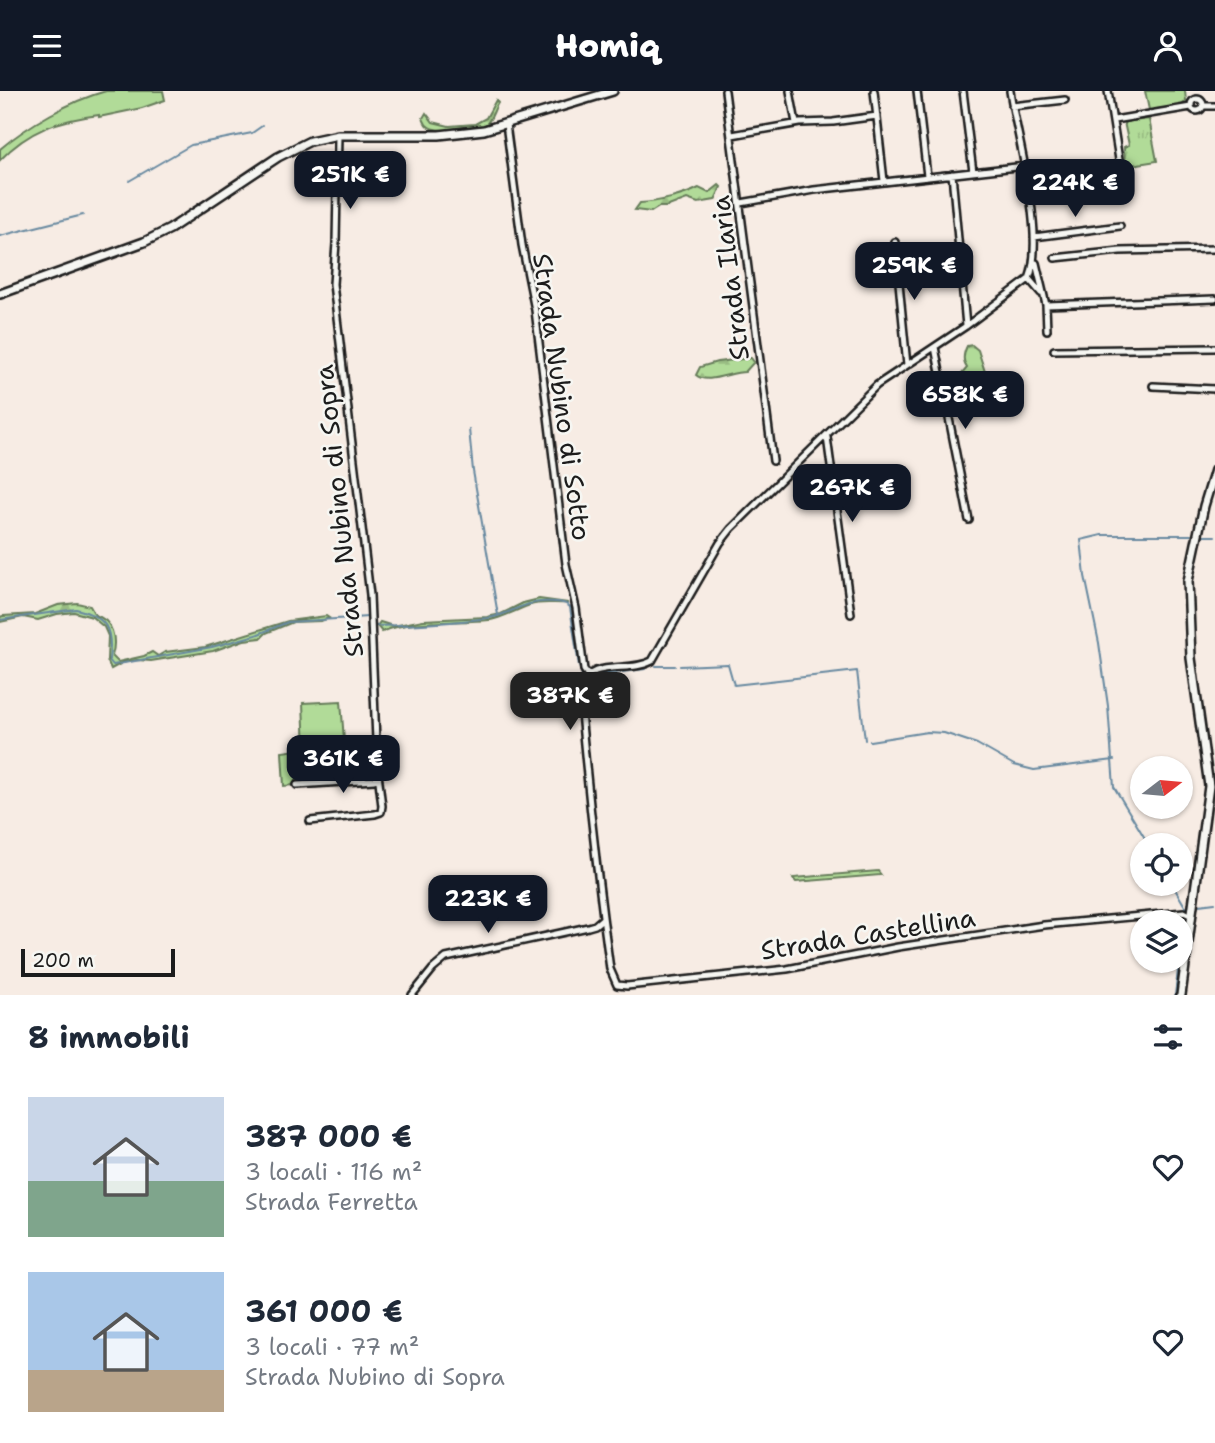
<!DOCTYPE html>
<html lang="it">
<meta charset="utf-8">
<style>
body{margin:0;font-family:"Shantell Sans",sans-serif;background:#f6f6f7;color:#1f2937;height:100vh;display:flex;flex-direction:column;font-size:26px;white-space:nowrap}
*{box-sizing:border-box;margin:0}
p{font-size:23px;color:#747a83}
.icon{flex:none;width:38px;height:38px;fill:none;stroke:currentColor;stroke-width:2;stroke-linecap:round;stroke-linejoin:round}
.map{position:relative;height:904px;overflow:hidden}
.drawer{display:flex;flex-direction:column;background:#fff;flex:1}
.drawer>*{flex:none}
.needle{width:46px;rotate:74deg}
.buttons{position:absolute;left:1130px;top:665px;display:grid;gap:14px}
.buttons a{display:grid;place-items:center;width:63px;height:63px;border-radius:50%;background:#fff;box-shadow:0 2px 5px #0004;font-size:35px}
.scale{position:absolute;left:21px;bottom:18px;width:154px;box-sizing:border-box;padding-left:7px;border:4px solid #1c1c1c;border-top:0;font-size:19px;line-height:24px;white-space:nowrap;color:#1c1c1c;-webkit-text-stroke:5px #f6f6f2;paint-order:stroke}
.price{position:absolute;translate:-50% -60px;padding:0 16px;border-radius:14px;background:#111827;color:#fff;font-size:23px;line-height:46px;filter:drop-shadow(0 2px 4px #0008)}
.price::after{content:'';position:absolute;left:50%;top:42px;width:21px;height:16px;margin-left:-10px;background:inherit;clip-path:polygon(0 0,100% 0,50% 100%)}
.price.selected{background:#222;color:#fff}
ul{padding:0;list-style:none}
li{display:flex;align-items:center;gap:21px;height:175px;padding:0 28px}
li span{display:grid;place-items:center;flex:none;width:196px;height:140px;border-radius:0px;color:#555}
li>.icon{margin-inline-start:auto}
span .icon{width:84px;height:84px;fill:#fffc;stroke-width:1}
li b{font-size:30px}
h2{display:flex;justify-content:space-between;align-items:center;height:84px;padding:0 28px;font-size:30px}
header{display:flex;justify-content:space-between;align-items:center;height:91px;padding:0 28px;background:#111827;color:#fff;font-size:32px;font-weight:800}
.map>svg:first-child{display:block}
.grass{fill:#b1db98;stroke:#667c5a;stroke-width:2}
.forest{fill:url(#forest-firs);stroke:#667c5a;stroke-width:2}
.park{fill:url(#park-tufts);stroke:#667c5a;stroke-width:2}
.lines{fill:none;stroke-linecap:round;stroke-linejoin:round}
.stream{stroke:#6789a0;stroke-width:2}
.street-casing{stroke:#1c1c1c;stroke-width:10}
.secondary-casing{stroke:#1c1c1c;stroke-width:12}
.street{stroke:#f6f6f2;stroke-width:5}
.secondary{stroke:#f6f6f2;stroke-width:7}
.labels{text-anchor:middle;stroke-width:5;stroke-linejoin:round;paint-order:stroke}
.street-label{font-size:26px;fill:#1c1c1c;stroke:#f6f6f2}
</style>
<header><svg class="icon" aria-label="menu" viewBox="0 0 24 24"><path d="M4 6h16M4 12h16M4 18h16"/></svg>Homiq<svg class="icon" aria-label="person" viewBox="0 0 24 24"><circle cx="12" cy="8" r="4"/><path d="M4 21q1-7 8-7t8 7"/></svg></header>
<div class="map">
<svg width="1215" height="904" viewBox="0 0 1215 904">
<defs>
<pattern id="forest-firs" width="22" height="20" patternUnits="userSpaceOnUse" patternTransform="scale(1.75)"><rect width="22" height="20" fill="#b1db98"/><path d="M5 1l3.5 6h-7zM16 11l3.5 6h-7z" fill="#98bb82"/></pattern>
<pattern id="park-tufts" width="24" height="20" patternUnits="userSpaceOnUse" patternTransform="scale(1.75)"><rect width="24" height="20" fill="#b1db98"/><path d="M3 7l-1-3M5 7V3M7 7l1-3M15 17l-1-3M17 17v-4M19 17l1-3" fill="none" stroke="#98bb82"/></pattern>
</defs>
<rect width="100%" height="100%" fill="#f7ece4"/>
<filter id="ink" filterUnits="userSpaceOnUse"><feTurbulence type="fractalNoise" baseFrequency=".0143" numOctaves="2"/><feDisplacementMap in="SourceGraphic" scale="14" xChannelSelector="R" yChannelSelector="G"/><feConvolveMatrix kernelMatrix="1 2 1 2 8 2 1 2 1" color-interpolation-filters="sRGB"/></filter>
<g filter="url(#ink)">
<path class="grass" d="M106 0H163L165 9 142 17 99 26V24C58 29 29 39 0 69V58C28 34 70 10 106 0Z
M1145 0H1185L1186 10 1181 15 1149 19Z
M341 610 347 689 284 695 282 661 305 658 303 612Z"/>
<path class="forest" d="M496 9 498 12C493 19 492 30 484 35 476 40 436 41 429 36 425 34 425 32 423 27L426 22 433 31 449 35 475 33 486 27Z
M719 94 721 96 715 109 698 112 687 108 666 116H659L651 121 635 119 640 112C659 111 683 105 699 97L709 102Z
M972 254 978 259 986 284C971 286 960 296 945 293L947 288 957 289 967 277C962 270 963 263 967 255Z
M751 267 754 271 745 281C730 281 707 294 696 284L700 276 717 271Z
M539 508 568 512C557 513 541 510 530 514 521 517 497 529 489 529 458 532 410 528 382 541L377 535 380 531 393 535 423 529 487 526 501 523 523 512Z
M77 512 90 515 95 524C113 529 117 548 112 565L118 571 144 565 152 561 158 565 165 561 205 556 288 530 326 525 329 527 321 530 293 531 266 542 261 547 244 549 213 560 151 570 137 569 122 572 111 578 107 569 108 545 104 536 92 526 74 521 57 523 38 529 23 526 0 531V526L3 525 35 523 58 514Z
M878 780 881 784 796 791 793 787Z"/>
<path class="park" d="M1149 28 1157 70 1125 75 1124 56 1129 54 1124 31Z"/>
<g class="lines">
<path class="stream" d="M129 90 191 54 252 42 262 35
M0 145 83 124
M469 338 473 380 498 524
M1202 445H1215
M374 526 375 535C412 534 451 532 488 527 507 525 521 512 540 511 550 511 564 509 570 516L579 575 582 584
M0 529 76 518C107 526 113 538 109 569L113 574 212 556 256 544 288 531 368 526
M656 575H675
M680 575 728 573 734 594 857 580 865 649
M593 585 645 578
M870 650 927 641 944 642 977 653 1014 674 1034 679 1114 669
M1149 754 1114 696 1108 615 1099 552 1085 485 1081 449 1102 444H1191
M1172 793 1186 817 1188 816
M1199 814 1215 812
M1181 858 1184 829
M1175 904 1179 870"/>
<g class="street-casing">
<path id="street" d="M725 0 773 370
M790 0 796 32
M874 0 884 90
M917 0 927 85
M963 0 973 81
M1010 0C1017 47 1046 145 1029 188L966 235 877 294 731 438 720 452 652 570C628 583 590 566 579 598 587 692 597 785 610 878L617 894 627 895 787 878 898 856 1044 834 1184 821 1192 825
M1108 0 1120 75
M1191 14a6 6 0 1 1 12 0a6 6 0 1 1-12 0Z
M1012 15 1065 9
M1203 15H1215
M1114 29 1191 16
M506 33 522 154 535 219 566 473 576 517 584 579 587 583
M732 44 800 32 833 31 877 25
M952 83 966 235
M1027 89 1115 79
M741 112 814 99 1025 75
M1034 146 1120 135
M895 151 907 274
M1055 167 1120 160 1215 158
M1036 172 1046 214 1047 239
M1029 188 1041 202
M1046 214 1215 208
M935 256 969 429
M1054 259 1215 257
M1153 295 1215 298
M827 346 851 523
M297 694 374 689 378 686
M310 730 375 723 381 721 382 715 377 674 370 504 333 193 336 152 338 44
M412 904 433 878 446 867 588 836 595 834 602 828"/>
</g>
<g class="secondary-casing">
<path id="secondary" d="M0 203 144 151 170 138 278 66 310 50 338 44H439L484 39 613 0
M1181 904 1209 695 1191 567 1188 490 1204 415 1215 379"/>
</g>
<use href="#street" class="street"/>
<use href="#secondary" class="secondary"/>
</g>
</g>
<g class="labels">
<g class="street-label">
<text transform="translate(730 187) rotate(-97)" y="9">Strada Ilaria</text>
<text transform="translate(562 306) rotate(82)" y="9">Strada Nubino di Sotto</text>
<text transform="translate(339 420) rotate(-96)" y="9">Strada Nubino di Sopra</text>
<text transform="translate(868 843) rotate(-9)" y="9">Strada Castellina</text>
</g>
</g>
</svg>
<div class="buttons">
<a><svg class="needle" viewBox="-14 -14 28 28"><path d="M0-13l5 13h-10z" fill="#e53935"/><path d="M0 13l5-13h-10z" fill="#747a83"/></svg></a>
<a><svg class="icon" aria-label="locate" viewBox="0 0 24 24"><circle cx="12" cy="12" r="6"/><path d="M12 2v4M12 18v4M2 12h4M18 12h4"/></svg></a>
<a><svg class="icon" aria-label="layers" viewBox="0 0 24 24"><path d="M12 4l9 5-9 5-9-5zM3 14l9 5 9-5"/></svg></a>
</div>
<div class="scale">200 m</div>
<b class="price" style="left:350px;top:120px">251K €</b>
<b class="price" style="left:1075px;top:128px">224K €</b>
<b class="price" style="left:914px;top:211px">259K €</b>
<b class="price" style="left:965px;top:340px">658K €</b>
<b class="price" style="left:852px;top:433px">267K €</b>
<b class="price selected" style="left:570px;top:641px">387K €</b>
<b class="price" style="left:343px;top:704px">361K €</b>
<b class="price" style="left:488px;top:844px">223K €</b>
</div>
<section class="drawer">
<h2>8 immobili<svg class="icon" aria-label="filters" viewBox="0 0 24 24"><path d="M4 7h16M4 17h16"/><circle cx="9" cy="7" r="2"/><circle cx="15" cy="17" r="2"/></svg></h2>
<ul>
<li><span style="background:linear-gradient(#c9d6e8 60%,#7fa58c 0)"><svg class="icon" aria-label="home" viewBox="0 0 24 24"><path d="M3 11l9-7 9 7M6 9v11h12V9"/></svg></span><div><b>387 000 €</b><p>3 locali · 116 m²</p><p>Strada Ferretta</p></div><svg class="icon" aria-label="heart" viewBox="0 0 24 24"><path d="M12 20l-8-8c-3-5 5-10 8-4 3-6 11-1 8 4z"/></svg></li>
<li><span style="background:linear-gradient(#a9c7e8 70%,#b9a48a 0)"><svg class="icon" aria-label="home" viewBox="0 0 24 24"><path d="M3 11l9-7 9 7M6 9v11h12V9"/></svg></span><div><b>361 000 €</b><p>3 locali · 77 m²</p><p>Strada Nubino di Sopra</p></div><svg class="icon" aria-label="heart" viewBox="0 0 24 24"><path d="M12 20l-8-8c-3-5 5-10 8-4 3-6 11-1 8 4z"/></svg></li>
</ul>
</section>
